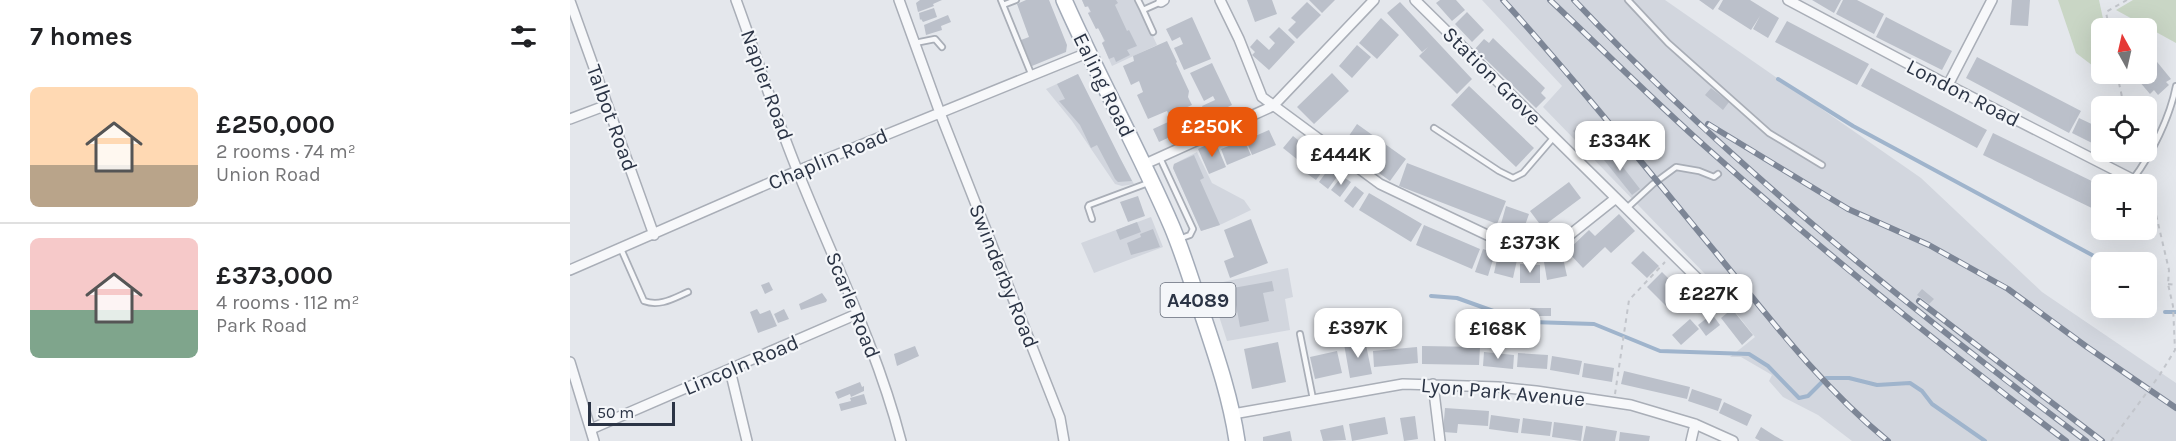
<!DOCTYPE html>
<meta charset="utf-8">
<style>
body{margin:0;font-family:Karla,sans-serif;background:#f2f2f2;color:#202124;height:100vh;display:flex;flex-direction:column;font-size:22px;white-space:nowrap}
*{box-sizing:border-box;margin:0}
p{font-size:20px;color:#757577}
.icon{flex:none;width:33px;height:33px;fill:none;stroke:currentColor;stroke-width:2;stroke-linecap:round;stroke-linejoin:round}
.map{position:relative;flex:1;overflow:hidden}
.drawer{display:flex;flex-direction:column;background:#fff;width:570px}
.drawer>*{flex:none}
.needle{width:39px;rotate:352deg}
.controls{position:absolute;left:1521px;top:18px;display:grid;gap:12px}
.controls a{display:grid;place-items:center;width:66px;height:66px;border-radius:9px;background:#fff;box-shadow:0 6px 24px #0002;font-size:30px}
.scale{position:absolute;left:18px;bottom:15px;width:87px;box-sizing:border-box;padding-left:6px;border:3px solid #2b3445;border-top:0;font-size:16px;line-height:21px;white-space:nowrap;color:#2b3445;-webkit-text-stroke:4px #f4f6f9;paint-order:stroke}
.price{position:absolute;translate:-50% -51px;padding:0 14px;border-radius:12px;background:#fff;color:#222;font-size:20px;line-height:39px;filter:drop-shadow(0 2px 3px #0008)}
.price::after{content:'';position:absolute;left:50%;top:36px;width:18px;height:14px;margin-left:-9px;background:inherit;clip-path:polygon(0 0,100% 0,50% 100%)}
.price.on{background:#ea580c;color:#fff}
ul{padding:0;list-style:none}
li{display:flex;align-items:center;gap:18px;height:150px;padding:0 30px}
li+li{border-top:2px solid #e0e0e0}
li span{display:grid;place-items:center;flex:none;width:168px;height:120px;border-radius:9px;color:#555}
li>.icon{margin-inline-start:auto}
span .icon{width:72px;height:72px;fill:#fffc;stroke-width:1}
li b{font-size:26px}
h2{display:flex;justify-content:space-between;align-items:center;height:72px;padding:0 30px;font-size:26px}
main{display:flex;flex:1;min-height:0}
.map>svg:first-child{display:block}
.built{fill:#d2d6de}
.green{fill:#c9d6c5}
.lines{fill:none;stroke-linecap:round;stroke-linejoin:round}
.stream{stroke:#9fb4cc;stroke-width:4}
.building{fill:#bbc0ca}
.lane-casing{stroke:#a9aeb7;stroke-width:8}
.street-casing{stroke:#a9aeb7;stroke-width:12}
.primary-casing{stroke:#a3abb8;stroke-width:18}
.path{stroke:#c2c5cb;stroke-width:2;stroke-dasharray:4.5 4.5;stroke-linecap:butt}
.lane{stroke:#f7f8fa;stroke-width:4.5}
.street{stroke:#f7f8fa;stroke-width:9}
.primary{stroke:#fff;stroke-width:15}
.rail-casing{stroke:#7d8696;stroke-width:6}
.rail{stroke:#f4f6f9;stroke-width:4;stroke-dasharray:11;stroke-linecap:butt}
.path-bridge{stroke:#c2c5cb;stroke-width:2;stroke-dasharray:4.5 4.5;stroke-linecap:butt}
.labels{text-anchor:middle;stroke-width:4.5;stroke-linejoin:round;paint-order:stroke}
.shield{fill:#f4f6f9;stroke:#676e7b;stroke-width:1.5}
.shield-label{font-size:20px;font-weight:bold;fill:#2b3445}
.street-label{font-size:21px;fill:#2b3445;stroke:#f4f6f9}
</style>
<main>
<section class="drawer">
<h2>7 homes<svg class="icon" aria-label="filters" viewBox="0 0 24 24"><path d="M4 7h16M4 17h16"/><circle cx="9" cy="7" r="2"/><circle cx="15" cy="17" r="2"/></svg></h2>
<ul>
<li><span style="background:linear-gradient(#ffd9b3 65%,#b9a48a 0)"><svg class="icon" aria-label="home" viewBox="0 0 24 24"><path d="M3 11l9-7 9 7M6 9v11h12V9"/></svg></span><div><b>£250,000</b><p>2 rooms · 74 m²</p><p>Union Road</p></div></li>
<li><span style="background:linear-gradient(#f6c9c9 60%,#7fa58c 0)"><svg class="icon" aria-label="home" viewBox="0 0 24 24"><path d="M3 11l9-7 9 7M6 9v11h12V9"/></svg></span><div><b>£373,000</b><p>4 rooms · 112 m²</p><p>Park Road</p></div></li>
</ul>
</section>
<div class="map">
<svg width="1606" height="441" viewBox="0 0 1606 441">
<rect width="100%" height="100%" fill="#e4e7ec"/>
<path class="built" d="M512 0H566L587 45 542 66 532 43 534 41 529 28 526 29 518 13 520 11 518 7H515Z
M912 0H1095L1351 178 1472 292 1606 383V441H1282L1248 415 1213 397 1199 381 1202 375 1171 357H1160L1185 337 1137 276 973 107 992 86Z
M508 74 550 158 564 184 552 186 545 184 502 121 476 89Z
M627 152 642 183 674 200 681 210 652 224 631 231 603 168 604 164Z
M581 217 593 247 524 273 511 243Z
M718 268 723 297 715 299 720 330 657 341 639 285Z"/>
<path class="green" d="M1488 0H1529L1535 28H1532L1531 72 1506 53Z
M1563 0H1606V43L1546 10Z"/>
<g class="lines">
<path class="stream" d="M1208 79 1283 126 1535 262
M861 296 887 298 940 317 962 322 1024 324 1090 351 1179 354 1198 366 1229 398 1238 396 1256 378H1279L1307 385 1340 383 1352 391 1362 404 1415 441
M1595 312H1606"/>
</g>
<path class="building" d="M350 0H372L363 4 364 6 348 12 346 3Z
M456 0H479L497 45 496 52 462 66 451 40 459 37 447 4Z
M512 0H546L548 3 545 5 557 31 559 30 567 46 557 50 560 55 546 62 544 57 539 59 532 43 535 41 528 28 526 29 518 13 521 12 518 6 515 7Z
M677 0H702L707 14 685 22Z
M739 0H765L752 13Z
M870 0H886L895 10 882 21 866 3Z
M1129 0H1150L1143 10Z
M1153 0H1180L1209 18 1198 38 1183 29 1190 16 1181 30 1148 9Z
M1242 0H1271L1264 13Z
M1273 0H1287L1314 14 1304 34 1266 14Z
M1442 0H1460L1458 26 1440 25Z
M737 2 751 15 727 39 718 30 726 22 721 18Z
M830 2 902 79 887 94 849 56 858 47 852 52 817 13Z
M364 8 367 17 353 22 351 19 350 20 349 13Z
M897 12 914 30 902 42 885 24Z
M378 15 381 22 371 26 372 30 356 35 354 25Z
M622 17 641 59 614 70 604 48 613 44 610 37 602 41 596 29Z
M1316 17 1382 51 1372 70 1306 37Z
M811 18 829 35 807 59 789 43Z
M1217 21 1299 64 1287 85 1205 42Z
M709 27 725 42 699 70 682 55 685 52 680 47 687 39 699 50 705 43 699 37Z
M923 38 975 88 971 93 976 98 966 108 905 49 914 39 919 43Z
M597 41 607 62 606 63 619 91 618 97 622 105 599 115 597 111 578 119 567 95 573 92 569 81 561 85 553 66 564 61 563 56Z
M787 45 801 57 782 78 769 66Z
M1576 55 1580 59 1583 57 1601 79 1596 82 1599 85 1588 95 1584 90 1580 94 1563 74H1576Z
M1407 57 1511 111 1499 133 1396 78Z
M642 63 662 105 637 117 632 106 645 100 643 96 634 101 620 73Z
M1301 68 1417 130 1407 148 1291 86Z
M762 73 779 91 744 124 727 107Z
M508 74 550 158 562 181 548 182 545 179 527 145 521 148 510 125 489 101 495 99 487 84Z
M899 86 964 148 946 167 881 105Z
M1141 88 1159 102 1153 110 1135 95Z
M624 110 631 123 589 142 583 129Z
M1509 118 1532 129 1524 144 1502 133Z
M1576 119 1585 123 1579 135 1576 134Z
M1012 122 1025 134 1016 143 1003 131Z
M787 124 836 159 820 181 772 146Z
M699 130 706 145 682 155 676 140Z
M1423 133 1532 186V213L1413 155Z
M723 136 743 152 733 164 713 148Z
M674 140 681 155 657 165 651 149Z
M645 141 656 167 639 174 628 149Z
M1039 149 1070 189 1062 195 1030 155Z
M624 155 634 178 630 180 650 225 631 231 603 168 604 164Z
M747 158 757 165 746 180 736 173Z
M837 163 936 201 927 224 829 186Z
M760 167 769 174 758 189 749 182Z
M772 176 781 182 770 197 761 190Z
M999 182 1011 198 972 227 960 211Z
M785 186 794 193 783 208 774 201Z
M799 193 852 224 841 242 789 210Z
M568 196 575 216 558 222 550 202Z
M936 206 959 214 953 231 931 224Z
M1049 214 1065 231 1041 253 1035 247 1013 268 997 251 1019 230 1025 236Z
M681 219 698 263 660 278 654 261 664 257 654 230Z
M567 222 571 232 550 240 546 230Z
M854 225 910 249 902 269 846 245Z
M583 229 590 247 561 255 557 243 571 237 570 234Z
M913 249 925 253 918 276 905 272Z
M1073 251 1089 266 1077 278 1061 263Z
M928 255 947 260 943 278 924 273Z
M993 258 997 276 977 280 974 262Z
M950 264 970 265V283H950Z
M1092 272 1117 297 1102 312 1077 287Z
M702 281 704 291 693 293 699 321 670 327 663 288Z
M199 282 203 290 195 294 191 285Z
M1352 289 1364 299 1359 304 1347 295Z
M252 293 257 300 256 302 231 310 229 304Z
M960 308H981V316H960Z
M187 309 190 314 200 310 207 326 188 333 180 312Z
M214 309 219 319 208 323 204 314Z
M1162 309 1183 335 1172 345 1151 318Z
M1142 314 1150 325 1136 336 1128 325Z
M1120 319 1129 329 1111 345 1102 335Z
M795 340 802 374 780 378 774 344Z
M708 342 716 382 682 389 674 349Z
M345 346 349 356 327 366 324 354Z
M852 346 910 347 909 365 852 364Z
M847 347 848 363 804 367 803 351Z
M767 351 772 373 745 379 740 357Z
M914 352 944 355 943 369 913 366Z
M948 353 978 355 977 369 947 367Z
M982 356 1012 361 1009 375 980 370Z
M1014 363 1044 368 1042 382 1012 377Z
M1054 371 1120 387 1117 399 1051 384Z
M290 382 292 387 294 386V391L281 397 280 394 268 399 265 392Z
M1122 389 1152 399 1148 411 1118 401Z
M294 394 297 404 271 411 269 404 281 401 280 398Z
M1154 402 1182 415 1177 426 1149 413Z
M875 408 919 411 918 426 888 424 887 433 873 432Z
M921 415 950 419 948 433 919 429Z
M845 416 848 439 834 441 830 418Z
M815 417 818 434 782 441 779 424Z
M953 418 982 422 980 436 951 433Z
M984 422 1013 426 1011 441 982 437Z
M773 425 776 440 753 441 750 430Z
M1016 426 1047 431 1045 441H1013Z
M1191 427 1205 436 1214 441H1190L1185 438Z
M720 431 722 441H693V437Z
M1050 432 1080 436 1079 441H1049Z"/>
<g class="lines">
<g class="lane-casing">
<path id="lane" d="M431 0 462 76
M568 0 573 10 591 2
M1058 0 1098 43 1199 133 1252 165
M433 5 446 0
M573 10 583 32
M345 43 365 39 372 47
M864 128 929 171 943 178 953 173 984 137
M590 158 623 229 620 235 609 239
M1563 179C1582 154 1600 117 1606 86
M1057 208 1083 184 1106 167 1129 171 1144 177 1148 174
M522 219 518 207 519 205 578 183
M51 249 74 301C90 307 104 298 118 292
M730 334 743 399"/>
</g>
<g class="street-casing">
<path id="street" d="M166 0C187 57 205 116 228 172 264 262 307 348 331 441
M329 0 370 113 490 418 494 441
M650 0 669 39 692 97 810 184 934 243 968 251 992 241 1046 198
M845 0 1127 278
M1218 0 1378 85 1570 183
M0 1 84 235
M591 2 594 0
M1378 85 1422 0
M0 119 37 105
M573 165 703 106 804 0
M0 270 227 171 517 53
M0 362 24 441
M160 370 177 441
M863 384 870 441
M663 414 833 384 928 387 966 391 1061 405 1125 424 1163 441
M21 429 287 314
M1121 441 1125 424"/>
</g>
<g class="primary-casing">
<path id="primary" d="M494 0C528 77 569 150 602 227 615 258 624 290 635 322 648 361 661 400 667 441"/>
</g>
<path class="path" d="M1539 28 1536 12 1557 0
M1547 74 1554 106
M1565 152 1567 160
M1576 191 1581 196 1584 206 1599 270 1598 284 1603 306 1605 350 1589 376
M1598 284 1606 285
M1045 394 1059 300 1095 262"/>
<use href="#lane" class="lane"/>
<use href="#street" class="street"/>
<use href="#primary" class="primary"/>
<g class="rail-casing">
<path id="rail" d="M933 0C1007 82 1076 168 1147 254 1201 320 1252 387 1318 441
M980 0C1033 50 1084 101 1138 149 1253 252 1373 348 1496 441
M1004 0C1159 164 1336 305 1516 441
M1138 124 1278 209 1359 245 1438 289 1517 347 1606 408
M1349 301 1532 441"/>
</g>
<use href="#rail" class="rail"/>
<path class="path-bridge" d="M1541 441 1589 376"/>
</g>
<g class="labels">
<rect class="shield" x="590.5" y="283" width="75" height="34" rx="4.5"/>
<g class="shield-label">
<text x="628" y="307">A4089</text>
</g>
<g class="street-label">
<text transform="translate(922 76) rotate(45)" y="7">Station Grove</text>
<text transform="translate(197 85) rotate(70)" y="7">Napier Road</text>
<text transform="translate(534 85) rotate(64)" y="7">Ealing Road</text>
<text transform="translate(1393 93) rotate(27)" y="7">London Road</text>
<text transform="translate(42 118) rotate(70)" y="7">Talbot Road</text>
<text transform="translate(258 159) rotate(-23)" y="7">Chaplin Road</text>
<text transform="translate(434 276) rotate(68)" y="7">Swinderby Road</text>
<text transform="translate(283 305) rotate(68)" y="7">Scarle Road</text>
<text transform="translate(171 365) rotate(-23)" y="7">Lincoln Road</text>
<text transform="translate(933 392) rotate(5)" y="7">Lyon Park Avenue</text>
</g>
</g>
</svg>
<div class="controls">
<a><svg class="needle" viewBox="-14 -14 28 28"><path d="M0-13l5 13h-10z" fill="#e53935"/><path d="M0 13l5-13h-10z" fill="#757577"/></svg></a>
<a><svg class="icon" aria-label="locate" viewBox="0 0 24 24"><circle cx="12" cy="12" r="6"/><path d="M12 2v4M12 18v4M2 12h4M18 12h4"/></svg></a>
<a>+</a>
<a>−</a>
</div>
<div class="scale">50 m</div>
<b class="price on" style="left:642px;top:158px">£250K</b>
<b class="price" style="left:1050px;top:172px">£334K</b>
<b class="price" style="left:771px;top:186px">£444K</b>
<b class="price" style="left:960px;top:274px">£373K</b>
<b class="price" style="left:1139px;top:325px">£227K</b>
<b class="price" style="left:788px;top:359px">£397K</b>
<b class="price" style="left:928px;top:360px">£168K</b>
</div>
</main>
